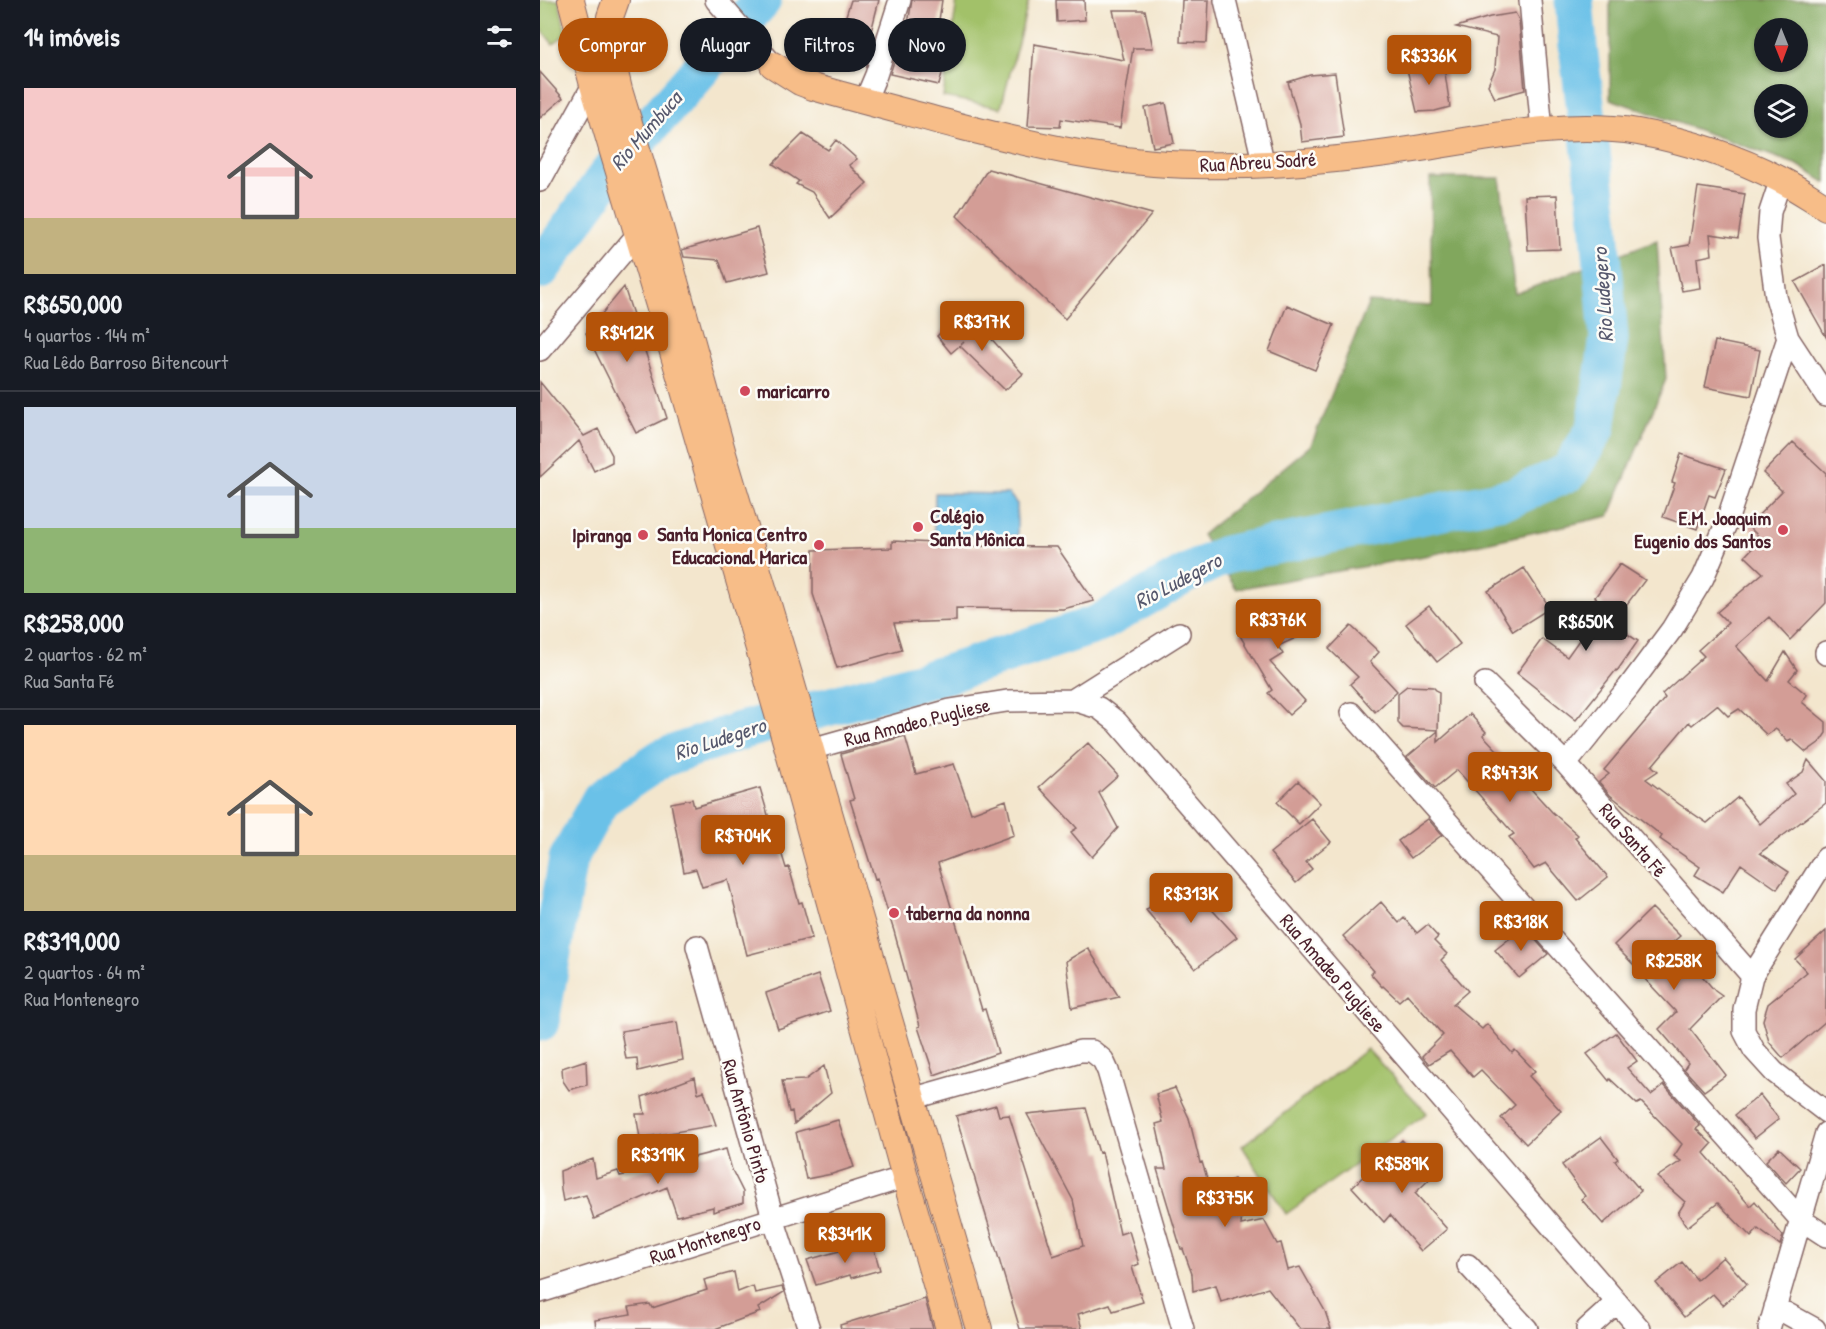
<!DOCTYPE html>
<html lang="pt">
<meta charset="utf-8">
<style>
body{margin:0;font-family:"Patrick Hand",sans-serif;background:#242831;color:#f1f3f6;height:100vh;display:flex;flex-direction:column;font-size:22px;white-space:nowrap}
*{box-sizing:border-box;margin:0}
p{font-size:20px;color:#9ea1a6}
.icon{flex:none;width:33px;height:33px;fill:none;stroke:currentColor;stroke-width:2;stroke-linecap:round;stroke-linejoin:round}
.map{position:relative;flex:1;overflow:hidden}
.drawer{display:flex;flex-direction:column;background:#171b24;width:540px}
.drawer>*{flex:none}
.guide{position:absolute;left:18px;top:18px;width:570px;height:54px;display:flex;gap:12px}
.needle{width:39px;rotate:179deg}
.controls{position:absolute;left:1214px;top:18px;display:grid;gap:12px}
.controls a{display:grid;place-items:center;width:54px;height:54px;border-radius:50%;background:#171b24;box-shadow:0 2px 4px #0004;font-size:30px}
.price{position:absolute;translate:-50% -51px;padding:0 14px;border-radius:6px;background:#b45309;color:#fff;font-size:20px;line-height:39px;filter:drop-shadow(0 2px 3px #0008)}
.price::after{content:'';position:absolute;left:50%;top:36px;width:18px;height:14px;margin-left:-9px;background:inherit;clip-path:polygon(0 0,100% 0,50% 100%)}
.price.on{background:#222;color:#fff}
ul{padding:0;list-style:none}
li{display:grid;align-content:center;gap:12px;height:318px;padding:0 24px}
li+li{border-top:2px solid #363941}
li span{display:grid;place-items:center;height:186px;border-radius:0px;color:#555}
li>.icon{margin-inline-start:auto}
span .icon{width:108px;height:108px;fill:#fffc;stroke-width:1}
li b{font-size:26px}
h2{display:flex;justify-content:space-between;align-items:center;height:72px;padding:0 24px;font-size:26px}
.tag{padding:0 21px;border-radius:27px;background:#171b24;box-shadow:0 2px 4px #0004;font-size:21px;line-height:54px}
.tag.on{background:#b45309;color:#fff}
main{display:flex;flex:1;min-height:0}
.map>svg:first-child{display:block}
.green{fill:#a2c169;stroke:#76704a;stroke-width:1.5}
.forest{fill:#81a75d;stroke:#666344;stroke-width:1.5;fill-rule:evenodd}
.water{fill:#6bc1e8;stroke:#5a708a;stroke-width:1.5}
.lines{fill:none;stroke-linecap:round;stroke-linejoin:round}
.river{stroke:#6bc1e8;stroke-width:39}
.building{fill:#d39d96}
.minor-casing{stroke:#856564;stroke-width:24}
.major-casing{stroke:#856564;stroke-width:28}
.minor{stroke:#fff;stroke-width:21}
.major{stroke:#f7bd88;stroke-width:26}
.poi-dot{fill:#d1495b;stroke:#fdfcf7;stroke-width:2}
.labels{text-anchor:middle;stroke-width:5;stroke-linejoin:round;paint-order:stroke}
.street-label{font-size:20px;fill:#4a1f2b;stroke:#fdfcf7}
.poi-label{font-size:20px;font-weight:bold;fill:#4a1f2b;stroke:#fdfcf7;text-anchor:start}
.water-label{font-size:21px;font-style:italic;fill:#56586d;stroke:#fdfcf7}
</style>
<main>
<section class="drawer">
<h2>14 imóveis<svg class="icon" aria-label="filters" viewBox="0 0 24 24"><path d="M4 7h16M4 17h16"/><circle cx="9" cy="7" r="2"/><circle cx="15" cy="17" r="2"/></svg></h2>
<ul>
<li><span style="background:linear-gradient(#f6c9c9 70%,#c2b280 0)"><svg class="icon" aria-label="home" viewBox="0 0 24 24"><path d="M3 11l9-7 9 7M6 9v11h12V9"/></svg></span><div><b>R$650,000</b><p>4 quartos · 144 m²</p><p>Rua Lêdo Barroso Bitencourt</p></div></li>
<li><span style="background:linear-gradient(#c9d6e8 65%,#8fb573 0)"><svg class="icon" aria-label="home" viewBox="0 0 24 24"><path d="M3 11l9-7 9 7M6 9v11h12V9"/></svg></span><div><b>R$258,000</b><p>2 quartos · 62 m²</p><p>Rua Santa Fé</p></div></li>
<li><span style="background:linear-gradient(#ffd9b3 70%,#c2b280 0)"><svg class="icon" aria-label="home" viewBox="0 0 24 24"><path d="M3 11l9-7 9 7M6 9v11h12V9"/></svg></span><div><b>R$319,000</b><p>2 quartos · 64 m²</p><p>Rua Montenegro</p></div></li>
</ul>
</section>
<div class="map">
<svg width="1286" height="1329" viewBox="0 0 1286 1329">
<rect width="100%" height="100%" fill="#fdfcf7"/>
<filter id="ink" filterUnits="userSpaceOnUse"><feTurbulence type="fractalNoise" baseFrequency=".0167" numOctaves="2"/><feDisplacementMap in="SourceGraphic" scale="12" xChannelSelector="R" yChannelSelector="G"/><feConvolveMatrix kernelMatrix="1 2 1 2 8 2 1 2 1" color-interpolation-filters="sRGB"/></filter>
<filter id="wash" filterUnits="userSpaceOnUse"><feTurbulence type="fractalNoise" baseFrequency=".008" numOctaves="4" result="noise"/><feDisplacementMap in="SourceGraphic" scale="24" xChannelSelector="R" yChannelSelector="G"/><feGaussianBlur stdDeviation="1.35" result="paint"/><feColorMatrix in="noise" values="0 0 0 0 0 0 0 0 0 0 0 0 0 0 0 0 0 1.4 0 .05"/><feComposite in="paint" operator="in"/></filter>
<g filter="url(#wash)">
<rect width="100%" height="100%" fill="#f3e6cd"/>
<path class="green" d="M2 0H19L26 34 13 44 0 28V1Z
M417 0H489L461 108 403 97Z
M827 1049 887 1113 746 1214 702 1146Z"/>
<path class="forest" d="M1070 0H1286V183L1258 165 1070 99ZM1224 28H1257V62H1224ZM1224 94H1257V128H1224Z
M890 178H960L975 294 1117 240 1126 379 1069 516 890 555 696 589 662 535 771 445 829 302 892 306Z"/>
<path class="water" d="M395 493 469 494 477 504V536L394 535Z"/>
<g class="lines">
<path class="river" d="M0 270 68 174 222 0
M0 1022 28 859 61 799 122 758 200 731 407 674 558 624 644 575 685 555 973 497 1029 472 1056 428 1069 338 1059 218 1038 46 1034 0"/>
</g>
<g id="blocks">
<path class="building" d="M311 0H339L329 40 334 41 326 65 270 51 275 28 300 34Z
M372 0H402L394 54 406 57 399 85 350 74 359 46 364 48Z
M516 0H544L545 20 517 22Z
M642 0H669L667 43 640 42Z
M573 10H605L613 48H593L580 128 521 119 520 127 488 126 494 44 584 60Z
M975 13 979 20 985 90 955 98 948 85 955 69 957 37 916 27 950 17Z
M903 60 910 107 895 111 877 112 867 69 887 62Z
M0 72 23 98 0 118Z
M795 73 804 137 762 142 760 124 748 82 770 75Z
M626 103 634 143 613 147 605 108Z
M263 134 288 150 296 140 317 159 309 165 327 183 290 218 272 192 256 184 259 181 233 164Z
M448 169 612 214 525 319 417 216Z
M1158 187 1205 194 1198 238 1170 234 1172 255 1157 258 1160 288 1142 291 1132 248 1149 245Z
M1017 195 1020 249 988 250 985 196Z
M217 228 229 272 187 283 179 260 144 257 142 250Z
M1286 265V337L1255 282Z
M84 287 127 418 96 433 46 333Z
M747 305 794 325 775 370 729 351Z
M416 318 430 335 439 325 483 374 465 390 420 346 424 342 411 353 397 336Z
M1175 341 1220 350 1211 396 1165 387Z
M0 382 44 436 58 429 72 455V462L54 471 39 441 0 477Z
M1253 442 1286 473V603L1250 640 1229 617 1196 646 1228 681 1245 652 1257 670 1249 680 1267 695 1262 702 1286 722V733L1280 742 1266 752 1251 739 1248 742 1236 729 1227 735 1199 709 1188 716 1177 705 1152 725 1149 722 1112 766 1118 771 1106 779 1139 804 1167 823 1198 797 1220 824 1254 794 1246 784 1263 772 1268 760 1286 781V803L1220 853 1249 872 1237 889 1201 864 1183 892 1155 875 1160 867 1120 839 1122 836 1070 795 1059 782 1069 774 1064 770 1125 698 1122 694 1164 656 1158 650 1188 623 1177 612 1223 573 1205 556 1221 539 1208 526 1242 491 1223 473Z
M1141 454 1186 469 1175 497 1169 495 1157 529 1123 517 1135 483 1132 482Z
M352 541 416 544V546L517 547 554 601 523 609 416 608V621L354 623 362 650 297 668 273 594V550L352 548Z
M1080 564 1105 580 1072 624 1098 641 1077 671 1076 670 1036 720 977 673 1002 639 1027 657 1064 605 1055 597Z
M984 568 1010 608 973 631 948 591Z
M766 603 778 628 738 646 743 654 730 662 765 701 749 715 728 693 732 690 699 634 723 619 724 622Z
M889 606 920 644 897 662 866 624Z
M811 626 839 652 830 662 857 691 835 712 810 684 818 677 789 649Z
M867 686 893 687 899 693 898 730 863 728 858 723V693Z
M930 714 946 732 943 735 971 765 970 766 1012 812 1038 835 1035 838 1068 877 1038 901 1006 863 994 869 969 837 974 834 917 770 895 788 867 757 898 731V742Z
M365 736 376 774 414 764 431 813 466 800 474 835 398 863 442 1010 445 1009 458 1053 394 1075 378 1027 380 1026 354 931 337 878 335 879 310 800 314 799 301 754Z
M548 743 578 776 559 793 578 828 552 857 531 832 537 828 499 787Z
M758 781 780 803 759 824 737 802Z
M220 788 236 842H238L246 868 249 867 259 903 262 902 272 938 207 955 188 880 162 887 156 869 144 872 131 803 152 799 154 807Z
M772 819 791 842 766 862 772 869 756 883 730 853Z
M888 819 902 835 871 858 858 841Z
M643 878 697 937 655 969 606 910Z
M841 902 859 923 864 918 877 933 887 925 898 937 894 941 907 954 901 960 928 991 913 1004 942 1029 947 1024 972 1053 975 1050 995 1071 989 1076 1021 1111 986 1144 961 1118 975 1105 941 1070 933 1077 910 1051 889 1064 882 1056 903 1035 867 994 859 1001 843 986 842 987 831 974 834 971 803 936Z
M1112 908 1140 936 1133 942 1175 991 1182 996 1150 1029 1186 1075 1164 1091 1144 1069 1148 1063 1119 1029 1136 1012 1103 977 1105 976 1074 945Z
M984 927 1008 954 979 978 955 950Z
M1286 931V1021L1243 1058 1229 1042 1223 1020 1228 1004 1267 972 1255 959Z
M548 948 579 997 532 1008 526 961Z
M278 975 290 1011 238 1029 226 993Z
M137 1022 143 1060 98 1071 97 1058 86 1059 81 1031Z
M1076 1033 1097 1061 1087 1068 1111 1095 1124 1085 1160 1126 1156 1129 1172 1144 1164 1153 1210 1206 1215 1201 1243 1236 1240 1245 1218 1229 1211 1237 1178 1203 1147 1227 1138 1213 1145 1202 1117 1177 1141 1161 1134 1156 1142 1144 1101 1102 1097 1104 1070 1079 1069 1081 1047 1054Z
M46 1060 47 1085 29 1090 23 1081 22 1068Z
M284 1066 291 1093 254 1124 252 1111 249 1112 242 1081 265 1080Z
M155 1077 158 1093 164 1091 176 1125 100 1138 96 1114H105L102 1097Z
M635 1088 649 1118 660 1163 662 1162 670 1188 694 1179 704 1190 701 1225 724 1220 737 1244 741 1243 748 1270 760 1267 785 1311 791 1329H760L728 1288 681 1302 676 1285 653 1291 652 1274 643 1249H641L617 1169H626L616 1124 623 1122 616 1094Z
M1220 1095 1239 1119 1215 1138 1195 1115Z
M456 1105 459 1116 469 1115 513 1256 543 1246 533 1200 487 1114 546 1108 559 1153 562 1152 580 1234 589 1231 599 1264 592 1267 603 1302 573 1311 570 1304 538 1314 542 1329H480L416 1116Z
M298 1120 314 1167 292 1174 266 1179 256 1132Z
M1061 1137 1078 1159 1075 1161 1101 1191 1063 1224 1041 1199 1045 1196 1022 1165Z
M862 1140 895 1174 875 1193 907 1229 881 1251 850 1215 844 1222 812 1187Z
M1239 1148 1260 1168 1246 1183 1226 1161Z
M186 1149 192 1170 203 1192V1203L173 1212V1207L137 1216 127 1187 54 1219 46 1195 23 1201 21 1190 20 1171 53 1159 56 1178 78 1171 80 1176Z
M332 1242 340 1270 311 1278 310 1275 276 1285 267 1260Z
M1183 1257 1207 1284 1183 1305 1173 1294 1144 1317 1116 1283 1142 1262 1157 1280Z
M194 1272 198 1292 213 1286 215 1293 242 1287 244 1292 218 1308 220 1312 175 1329H56L55 1320 91 1314 89 1307 110 1304 112 1308 167 1290 164 1280Z
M385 1299 393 1329H301L300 1325Z"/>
</g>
</g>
<g filter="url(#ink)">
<use href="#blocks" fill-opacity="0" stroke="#856564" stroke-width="1.5"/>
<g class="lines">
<g class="minor-casing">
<path id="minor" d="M176 0 233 65
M685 0 724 165
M990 0 1002 131
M325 101 336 75 360 0
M0 181 53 85
M1248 338 1286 396
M0 350 98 234
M1286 652V654
M945 683 1026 764 1212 976
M533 700 639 633
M811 713 1260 1219 1286 1236
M271 749 410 710 467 701 533 700 559 708 577 722 1100 1329
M1026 764 1088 688 1132 629 1163 578 1186 524 1248 338 1236 297 1228 238 1230 212 1241 179
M1286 858 1212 976 1204 1009V1031L1214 1050 1234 1072 1286 1112
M157 946 233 1218 269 1329
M371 1099 540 1051H552L563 1060 568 1071 643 1329
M928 1265 987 1329
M0 1292 365 1177
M1235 1307 1275 1329
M1047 1329 1077 1302
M1229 1329 1286 1133"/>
</g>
<g class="major-casing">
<path id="major" d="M31 0 53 85 130 342 246 742 365 1177 409 1329
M76 0 70 17 68 34 70 51 79 90 112 199 183 454 250 678 439 1329
M233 65 260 82 273 87C322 101 370 113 419 126 496 146 576 164 656 165 729 167 803 160 875 149 946 138 1026 120 1098 132 1147 141 1197 157 1241 180 1257 188 1271 198 1286 207"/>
</g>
<use href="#minor" class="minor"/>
<use href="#major" class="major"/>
</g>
</g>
<g class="poi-dot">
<circle cx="205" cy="391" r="6"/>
<circle cx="378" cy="527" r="6"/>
<circle cx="1243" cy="530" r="6"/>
<circle cx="103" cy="535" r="6"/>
<circle cx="279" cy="545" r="6"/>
<circle cx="354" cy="913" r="6"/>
</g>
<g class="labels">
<g class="street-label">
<text transform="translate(718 162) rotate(-3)" y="7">Rua Abreu Sodré</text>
<text transform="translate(377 722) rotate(-14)" y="7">Rua Amadeo Pugliese</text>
<text transform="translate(1093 840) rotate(49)" y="7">Rua Santa Fé</text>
<text transform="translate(793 973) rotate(49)" y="7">Rua Amadeo Pugliese</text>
<text transform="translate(206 1121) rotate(74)" y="7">Rua Antônio Pinto</text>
<text transform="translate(165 1240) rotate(-18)" y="7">Rua Montenegro</text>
</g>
<g class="poi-label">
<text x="217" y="398">maricarro</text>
<text x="390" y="523">Colégio<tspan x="390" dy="23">Santa Mônica</tspan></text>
<text x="1231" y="525" text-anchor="end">E.M. Joaquim<tspan x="1231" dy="23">Eugenio dos Santos</tspan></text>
<text x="267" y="541" text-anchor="end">Santa Monica Centro<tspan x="267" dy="23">Educacional Marica</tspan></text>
<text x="91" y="542" text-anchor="end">Ipiranga</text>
<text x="366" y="920">taberna da nonna</text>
</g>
<g class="water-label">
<text transform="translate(106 131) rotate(-49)" y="7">Rio Mumbuca</text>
<text transform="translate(1063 295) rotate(-94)" y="7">Rio Ludegero</text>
<text transform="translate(638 581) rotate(-28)" y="7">Rio Ludegero</text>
<text transform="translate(180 739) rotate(-18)" y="7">Rio Ludegero</text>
</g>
</g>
</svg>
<div class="controls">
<a><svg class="needle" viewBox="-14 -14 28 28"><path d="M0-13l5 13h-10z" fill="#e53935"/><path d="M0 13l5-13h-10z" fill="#9ea1a6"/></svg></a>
<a><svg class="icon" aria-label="layers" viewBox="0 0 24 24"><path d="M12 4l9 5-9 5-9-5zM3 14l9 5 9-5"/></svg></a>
</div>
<b class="price" style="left:889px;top:86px">R$336K</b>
<b class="price" style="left:442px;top:352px">R$317K</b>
<b class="price" style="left:87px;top:363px">R$412K</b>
<b class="price" style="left:738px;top:650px">R$376K</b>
<b class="price on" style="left:1046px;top:652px">R$650K</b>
<b class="price" style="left:970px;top:803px">R$473K</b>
<b class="price" style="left:203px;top:866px">R$704K</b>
<b class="price" style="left:651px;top:924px">R$313K</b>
<b class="price" style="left:981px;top:952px">R$318K</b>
<b class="price" style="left:1134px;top:991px">R$258K</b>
<b class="price" style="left:118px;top:1185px">R$319K</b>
<b class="price" style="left:862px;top:1194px">R$589K</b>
<b class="price" style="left:685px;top:1228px">R$375K</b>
<b class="price" style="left:305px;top:1264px">R$341K</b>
<div class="guide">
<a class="tag on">Comprar</a>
<a class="tag">Alugar</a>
<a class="tag">Filtros</a>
<a class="tag">Novo</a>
</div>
</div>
</main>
